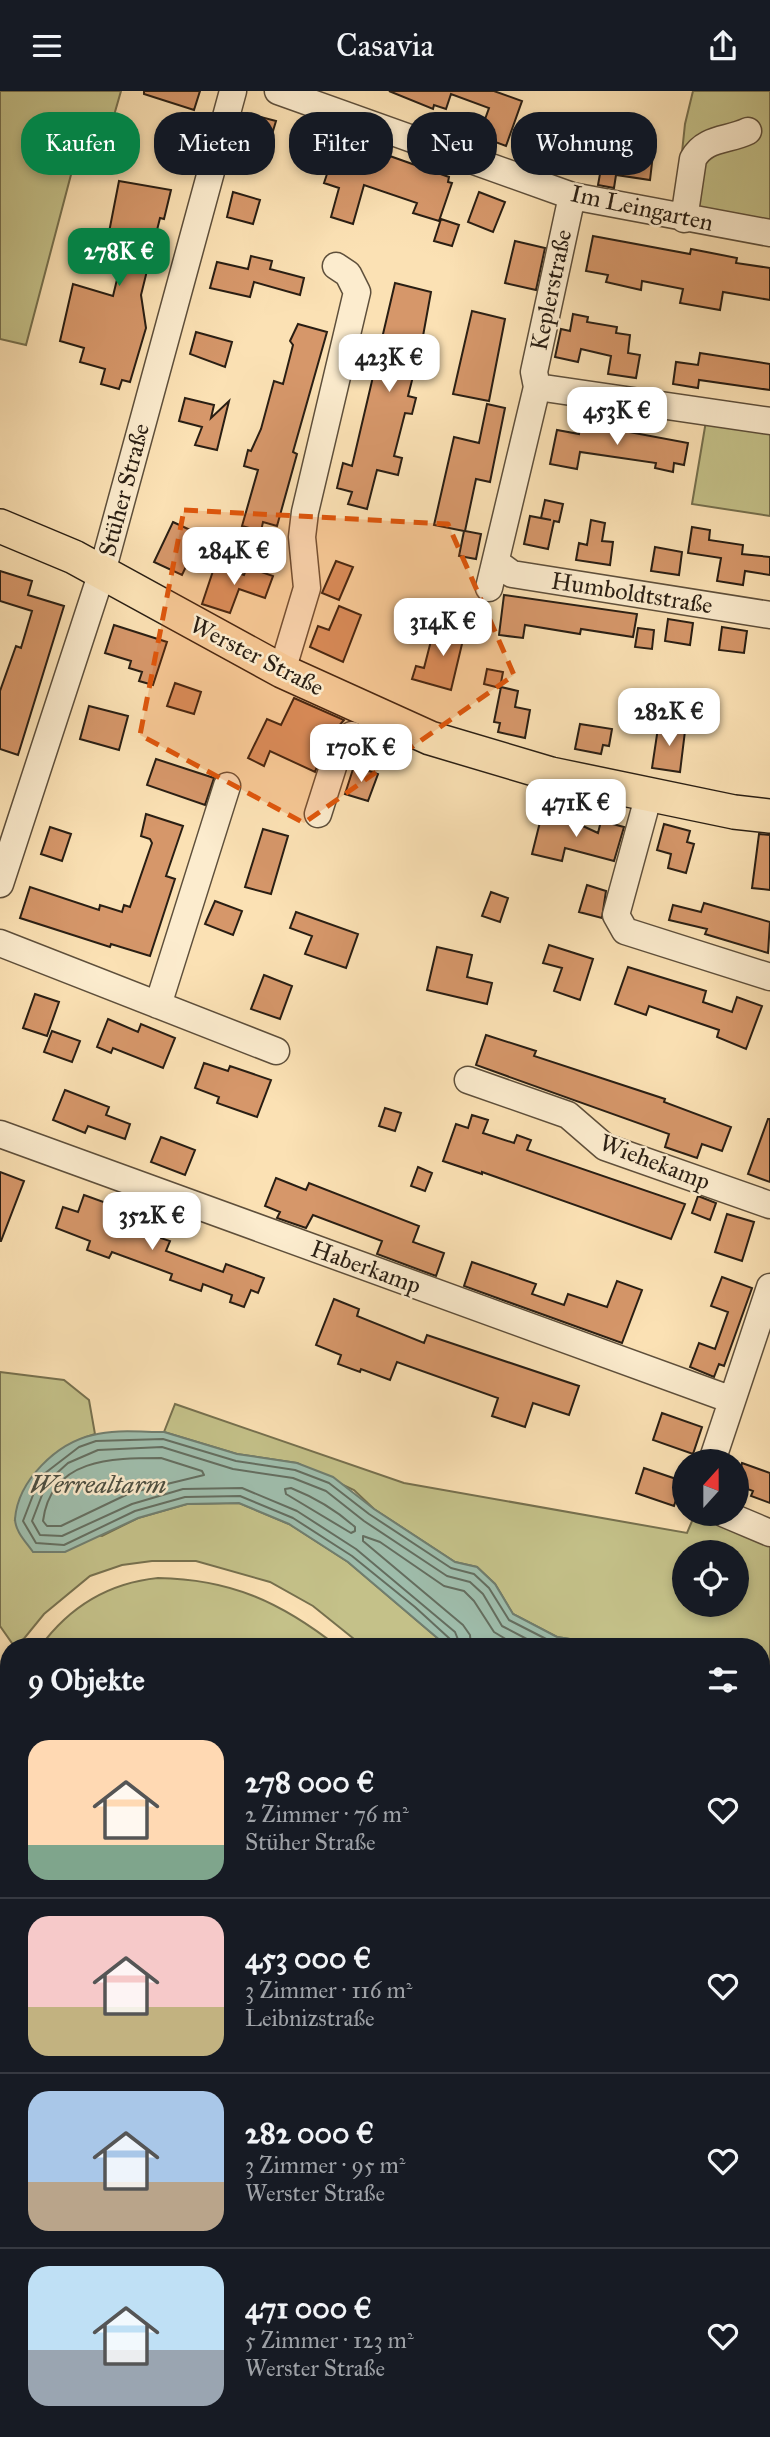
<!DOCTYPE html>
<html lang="de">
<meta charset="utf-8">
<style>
body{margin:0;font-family:"IM FELL Great Primer",serif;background:#242831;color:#f1f3f6;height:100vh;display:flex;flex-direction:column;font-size:26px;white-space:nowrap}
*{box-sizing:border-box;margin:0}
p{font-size:23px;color:#9ea1a6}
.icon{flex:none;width:38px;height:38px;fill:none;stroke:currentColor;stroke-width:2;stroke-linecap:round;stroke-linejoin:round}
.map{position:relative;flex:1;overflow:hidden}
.side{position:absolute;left:0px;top:1547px;width:770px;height:800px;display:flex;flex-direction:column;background:#171b24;border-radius:28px 28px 0 0;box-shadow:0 4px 10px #0003}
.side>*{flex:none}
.hud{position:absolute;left:21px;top:21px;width:728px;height:63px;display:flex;gap:14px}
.needle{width:46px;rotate:21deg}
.tools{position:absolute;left:672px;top:1358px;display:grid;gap:14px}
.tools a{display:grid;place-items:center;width:77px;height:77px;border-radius:50%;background:#171b24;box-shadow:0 4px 10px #0003;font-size:35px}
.price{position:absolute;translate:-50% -60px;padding:0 16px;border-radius:14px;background:#fff;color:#222;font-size:23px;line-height:46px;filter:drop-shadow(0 2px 4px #0008)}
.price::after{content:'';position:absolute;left:50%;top:42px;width:21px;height:16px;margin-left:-10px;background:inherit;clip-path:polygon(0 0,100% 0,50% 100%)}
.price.active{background:#0b8043;color:#fff}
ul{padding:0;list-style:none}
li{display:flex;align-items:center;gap:21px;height:175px;padding:0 28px}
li+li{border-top:2px solid #363941}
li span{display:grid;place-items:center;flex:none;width:196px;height:140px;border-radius:21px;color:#555}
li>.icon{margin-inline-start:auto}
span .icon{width:84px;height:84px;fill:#fffc;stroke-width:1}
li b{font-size:30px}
h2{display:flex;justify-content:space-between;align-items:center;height:84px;padding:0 28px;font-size:30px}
.chip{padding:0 24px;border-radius:28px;background:#171b24;box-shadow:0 4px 10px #0003;font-size:24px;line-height:63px}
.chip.active{background:#0b8043;color:#fff}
header{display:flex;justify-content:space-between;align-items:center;height:91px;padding:0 28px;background:#171b24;font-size:32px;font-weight:600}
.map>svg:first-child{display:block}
.green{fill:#c4c189;stroke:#76704e;stroke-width:2;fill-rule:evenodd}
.water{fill:#9fbead;stroke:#707e6f;stroke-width:2}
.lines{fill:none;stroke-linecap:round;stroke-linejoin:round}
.shore{stroke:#646e60;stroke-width:2}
.building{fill:#d6976a;stroke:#291e13;stroke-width:2}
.minor-casing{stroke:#5e4f3b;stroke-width:29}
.major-casing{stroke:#291e13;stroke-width:36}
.minor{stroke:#fcecce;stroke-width:26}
.major{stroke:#fbe1b4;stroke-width:33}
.marked{fill:#de560c;fill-opacity:0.2;stroke:#de560c;stroke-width:5;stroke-dasharray:14 9;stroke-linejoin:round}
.labels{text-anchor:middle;stroke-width:5;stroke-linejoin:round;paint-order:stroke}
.street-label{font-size:24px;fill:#291e13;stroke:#fcecce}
.water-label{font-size:26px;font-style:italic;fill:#4c4e41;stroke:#fcecce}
</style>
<header><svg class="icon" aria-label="menu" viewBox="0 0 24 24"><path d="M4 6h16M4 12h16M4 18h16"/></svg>Casavia<svg class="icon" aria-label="share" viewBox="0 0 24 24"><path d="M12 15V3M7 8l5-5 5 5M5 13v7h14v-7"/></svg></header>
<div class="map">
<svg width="770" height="2346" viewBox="0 0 770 2346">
<rect width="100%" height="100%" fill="#fbe1b4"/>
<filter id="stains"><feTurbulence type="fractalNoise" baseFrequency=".00286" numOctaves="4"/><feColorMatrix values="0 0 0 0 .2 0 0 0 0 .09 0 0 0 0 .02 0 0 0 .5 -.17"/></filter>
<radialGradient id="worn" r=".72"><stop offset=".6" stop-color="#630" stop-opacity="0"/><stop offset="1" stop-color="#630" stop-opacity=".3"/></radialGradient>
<path class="green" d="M0 0H121L102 66 77 61 26 254 0 248Z
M693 0H770V135L676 118 685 33Z
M706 330 770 340V425L692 413Z
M0 1281 64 1289 89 1309 95 1343C48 1358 29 1384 15 1429L102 1445 138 1427 187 1413 239 1412 289 1433 348 1471 448 1556H364L313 1515 270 1491 196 1470H152L122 1474 90 1485 44 1523 18 1555H14L0 1535Z
M175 1313 404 1392 687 1442 695 1423H715L770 1446V1625L761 1622V1556H593L588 1551 557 1546 513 1523 495 1493 477 1476 455 1471 374 1418 354 1399 297 1372 237 1363 164 1341ZM684 1461H737V1514H684Z
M158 1487C230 1488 281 1511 338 1556H40C70 1515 108 1492 158 1487Z
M9 1623V2148H0V1658Z
M761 1757 770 1760V2342L763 2346H711L696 2338H761Z
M0 2159H9V2262L0 2260Z
M0 2324 9 2325V2338H188L187 2346H0Z
M202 2338H272L297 2346H201Z
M409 2338H672L685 2346H421Z"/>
<path class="water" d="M164 1341 237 1363 297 1372 333 1386 374 1418 455 1471 477 1476 495 1493 513 1523 557 1546 589 1551 593 1556H448L348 1471 289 1433 239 1412 187 1413 138 1427 65 1461H33C26 1451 15 1440 15 1428 18 1389 57 1352 93 1344 115 1338 141 1341 164 1341Z
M761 1622 770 1625V1720L761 1717Z
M0 2260 9 2262V2325L0 2324Z
M272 2338H409L421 2346H297Z"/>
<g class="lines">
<path class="shore" d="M161 1367 202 1380 204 1384 130 1402 61 1435H47L43 1430C51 1367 112 1367 161 1367Z
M291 1397C316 1407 335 1418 355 1436V1440L351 1442 286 1403 285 1398Z
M452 1556 450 1548 415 1516 352 1465 293 1427 240 1405 185 1406 135 1420 64 1454 36 1452 23 1430 40 1386 79 1356 96 1350 163 1348 236 1370 295 1379 329 1392 369 1423 451 1477 474 1483 489 1497 509 1529 554 1552 574 1556
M461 1556 455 1541 356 1458 297 1420 242 1397 183 1398 132 1413 62 1445 40 1444 32 1430 47 1391 68 1372 98 1359 162 1356 233 1378 293 1387 326 1400 364 1430 447 1485 470 1491 483 1503 502 1535 542 1556
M471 1556 470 1544 463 1534 363 1450V1445L380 1451 444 1495 464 1500 474 1510 494 1541 519 1556"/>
</g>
<path class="building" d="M144 0H200L194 19 144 3Z
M389 0H494L522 10 506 55 479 45 489 17 451 3 446 18 434 14 433 18Z
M249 23 276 30 270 50 263 48 256 69 242 65 248 44 244 43Z
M550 25 585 33 583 37 598 42 596 47 621 51 620 58 653 63 650 89 616 84 614 97 598 94 600 83 581 77 585 68 544 52Z
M339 47 449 86 448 91 452 92 439 130 413 122 417 112 364 94 353 133 331 126 339 97 324 92Z
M119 90 171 99 164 128 160 127 141 204 146 237 130 291 122 289 119 298 101 293 105 278 80 271 84 257 60 250 73 193 113 205 121 172 104 167Z
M233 101 260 109 253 133 227 126Z
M479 101 505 111 493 141 468 131Z
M441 128 459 134 452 155 434 150Z
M593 145 690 163 691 158 737 167 736 172 770 177V209L723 201 720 219 680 212 683 198 642 190 641 199 606 191 608 184 586 180Z
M515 150 545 157 536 199 505 192Z
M251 165 272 170 270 178 304 187 300 204 254 191 250 206 210 197 217 171 248 178Z
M395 192 431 201 423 245 431 247 427 264 419 262 408 305 416 307 412 323 405 322 394 365 402 367 398 384 377 379 367 418 348 413 352 401 337 397 343 372 352 375Z
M472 220 505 228 489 310 453 303Z
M573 223 588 226 587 231 617 236 616 242 630 244 628 262 640 264 636 287 608 283 611 265 581 258 578 271 555 266 561 238 570 240Z
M298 233 327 241 293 361 297 363 277 435 263 431 261 440 242 435 258 379 244 375 248 359 251 360 261 338 274 290 283 293 293 254 290 250Z
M196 241 232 251 225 276 190 263Z
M700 262 770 273V299L699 289 698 297 673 293 676 271 698 274Z
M185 307 214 314 211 327 229 310 217 359 195 354 202 336 179 330Z
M487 313 505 317 490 391 476 388 465 440 481 443 476 468 459 465 464 440 434 434 454 346 479 352Z
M581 332 688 352 684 374 674 372 673 381 655 377 656 372 580 361 577 378 550 373 557 339 579 343Z
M545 409 563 413 559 431 554 430 548 458 524 453 530 425 551 429 541 427Z
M591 429 605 432 602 450 613 451 610 474 576 469 579 452 587 454Z
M173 431 201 444 182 484 154 471Z
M692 436 710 439 709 449 743 454 742 463 770 466V484L745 480 743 494 717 490 721 467 688 462Z
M655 456 682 461 679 484 651 480Z
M336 470 353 476 339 509 322 502Z
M215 474 244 484 247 476 273 485 265 507 239 498 230 522 202 513Z
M0 480 32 490 28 504 64 515 18 664 0 658V600L16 555 21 557 32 520 0 510Z
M504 504 637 523 633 546 581 538 580 543 525 534 523 547 499 544Z
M339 515 361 524 343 571 310 556 318 535 329 539Z
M668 528 693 532 690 554 665 550Z
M452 529 467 532 451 599 412 588 416 575 424 577 433 542 448 546Z
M114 534 167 551 153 594 139 590 142 581 129 577 131 570 105 562Z
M722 536 747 540 744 562 719 559Z
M638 537 654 539 652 558 635 556Z
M487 578 503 581 500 597 484 593Z
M175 592 201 601 194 623 167 615Z
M501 596 518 600 515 616 530 619 525 647 498 641 500 632 494 631Z
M294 607 344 629 326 650 315 681 270 660 264 675 248 667 267 628 281 634Z
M89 615 128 625 119 659 80 648Z
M659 630 675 632 674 638 685 640 680 681 652 677Z
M580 633 612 638 609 655 603 654 601 663 575 658Z
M156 668 214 687 205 714 147 694Z
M354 675 378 683 368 710 345 703Z
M146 723 183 735 166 785 175 788 150 865 111 853 110 856 20 827 30 796 99 819 100 814 122 821 124 814 130 816 152 752 150 748 141 745Z
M542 723 572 730 598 742 601 730 624 736 614 770 565 757 562 770 532 763Z
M664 733 690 740 687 751 694 753 686 782 668 777 671 763 657 759Z
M50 736 71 743 62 770 41 763Z
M263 738 288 745 271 803 245 796Z
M759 743 770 744V799L752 797Z
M587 794 606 800 602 827 579 821Z
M491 801 508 807 500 831 482 825Z
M215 810 242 820 233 844 205 833Z
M704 812 770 831 768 862 705 843 707 838 669 829 673 814 701 821Z
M296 821 358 843 346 877 305 863 312 845 290 837Z
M549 854 593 868 580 909 554 900 562 877 543 872Z
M437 856 472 864 467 886 492 892 487 913 427 899Z
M628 876 706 900 703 911 732 921 737 906 762 915 746 958 717 946 719 939 649 915 646 924 615 913Z
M264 884 292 895 280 928 251 918Z
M35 903 59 911 47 945 23 937Z
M108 928 138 941 141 933 175 947 163 977 113 957 111 962 97 956Z
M52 940 80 950 72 971 44 961Z
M486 944 536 960 534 965 665 1008 664 1011 731 1036 722 1060 702 1053 697 1067 665 1056 669 1043 476 974Z
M204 972 228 980 230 975 271 989 257 1026 217 1012 219 1006 195 997Z
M65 999 109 1016 106 1024 130 1033 125 1048 88 1035 85 1042 53 1029Z
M385 1017 401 1022 395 1040 379 1035Z
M472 1024 488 1029 483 1042 514 1052 517 1044 531 1049 527 1059 685 1113 671 1148 482 1081V1083L443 1070 456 1033 468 1037Z
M768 1028H770V1091L748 1083Z
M161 1046 195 1059 185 1084 151 1071Z
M418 1076 432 1082 425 1100 411 1095Z
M0 1081 24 1090 1 1150H0Z
M276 1087 306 1099 309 1092 419 1135 413 1151 444 1162 436 1185 377 1163 382 1150 313 1124 306 1137 277 1127 280 1121 265 1115Z
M84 1104 112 1114 106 1129 170 1150 166 1160 223 1181 226 1173 264 1187 258 1202 251 1199 244 1216 230 1211 232 1204 203 1193 201 1200 170 1189 172 1183 112 1161 109 1167 87 1159 90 1150 56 1137 63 1116 78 1121Z
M698 1105 716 1112 710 1129 692 1122Z
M727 1123 754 1131 742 1170 715 1161Z
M472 1171 536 1193 532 1203 564 1214 568 1203 607 1216 617 1190 642 1199 622 1252 464 1195Z
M722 1186 752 1197 724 1275 719 1273 714 1286 690 1276 699 1252 715 1258 728 1221 711 1215Z
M334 1208 359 1218 357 1225 424 1252 427 1244 579 1295 569 1324 533 1312 525 1336 492 1325 498 1307 397 1271 390 1289 361 1278 360 1281 338 1273 341 1264 316 1254Z
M662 1322 702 1336 693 1363 653 1349Z
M742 1372 770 1382V1412L751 1405 753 1400 737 1394Z
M644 1377 682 1390 674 1415 636 1402Z"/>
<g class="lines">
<g class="minor-casing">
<path id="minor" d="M278 0 572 105 770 142
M684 128 693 68C705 46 728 50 748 40
M537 296 770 330
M497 472 512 483 770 524
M489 497 537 296 534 281 572 105
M282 580 307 497 302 446 305 421 357 201 348 183 336 175
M649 703 616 824 625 840 770 886
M318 723 338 660 352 644
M0 793 102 481 233 0
M0 852 276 960
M158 914 227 695
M468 989 568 1024 605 1056 770 1114
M0 1043 732 1309
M712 1370 770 1196
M725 1423 770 1442"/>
</g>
<g class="major-casing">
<path id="major" d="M0 435 74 466 282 580 430 647 551 683 734 721 770 725"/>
</g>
<use href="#minor" class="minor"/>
<use href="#major" class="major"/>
</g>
<path class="marked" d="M184 419 448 433 514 584 304 732 140 644Z"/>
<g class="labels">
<g class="street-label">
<text transform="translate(642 117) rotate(12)" y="8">Im Leingarten</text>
<text transform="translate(551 199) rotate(-78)" y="8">Keplerstraße</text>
<text transform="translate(124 399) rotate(-75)" y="8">Stüher Straße</text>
<text transform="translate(632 502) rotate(9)" y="8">Humboldtstraße</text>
<text transform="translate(257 565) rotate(27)" y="8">Werster Straße</text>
<text transform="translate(655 1071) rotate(21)" y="8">Wiehekamp</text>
<text transform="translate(366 1176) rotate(20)" y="8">Haberkamp</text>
</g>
<g class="water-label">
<text x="98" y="1402">Werrealtarm</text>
</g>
</g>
<rect width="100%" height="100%" filter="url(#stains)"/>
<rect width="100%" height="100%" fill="url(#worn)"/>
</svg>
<div class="tools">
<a><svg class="needle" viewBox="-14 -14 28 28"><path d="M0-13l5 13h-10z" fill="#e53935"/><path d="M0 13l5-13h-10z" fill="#9ea1a6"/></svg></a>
<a><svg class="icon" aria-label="locate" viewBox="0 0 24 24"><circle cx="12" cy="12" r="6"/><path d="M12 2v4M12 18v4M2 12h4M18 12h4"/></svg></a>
</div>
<b class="price active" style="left:119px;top:197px">278K €</b>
<b class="price" style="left:389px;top:303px">423K €</b>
<b class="price" style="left:617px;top:356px">453K €</b>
<b class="price" style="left:234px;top:496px">284K €</b>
<b class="price" style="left:443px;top:567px">314K €</b>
<b class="price" style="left:669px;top:657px">282K €</b>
<b class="price" style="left:361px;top:693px">170K €</b>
<b class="price" style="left:576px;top:748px">471K €</b>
<b class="price" style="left:152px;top:1161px">352K €</b>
<div class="hud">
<a class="chip active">Kaufen</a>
<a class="chip">Mieten</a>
<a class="chip">Filter</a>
<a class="chip">Neu</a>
<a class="chip">Wohnung</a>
</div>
<section class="side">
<h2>9 Objekte<svg class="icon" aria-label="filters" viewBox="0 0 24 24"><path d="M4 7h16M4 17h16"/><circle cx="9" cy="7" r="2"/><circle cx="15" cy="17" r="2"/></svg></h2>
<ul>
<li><span style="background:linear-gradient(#ffd9b3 75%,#7fa58c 0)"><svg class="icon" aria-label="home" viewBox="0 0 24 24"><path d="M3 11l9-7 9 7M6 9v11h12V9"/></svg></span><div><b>278 000 €</b><p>2 Zimmer · 76 m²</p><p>Stüher Straße</p></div><svg class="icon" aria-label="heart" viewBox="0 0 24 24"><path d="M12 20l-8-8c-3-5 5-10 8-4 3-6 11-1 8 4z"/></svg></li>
<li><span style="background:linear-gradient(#f6c9c9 65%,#c2b280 0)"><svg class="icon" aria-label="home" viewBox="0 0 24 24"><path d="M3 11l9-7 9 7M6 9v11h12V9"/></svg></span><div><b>453 000 €</b><p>3 Zimmer · 116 m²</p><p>Leibnizstraße</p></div><svg class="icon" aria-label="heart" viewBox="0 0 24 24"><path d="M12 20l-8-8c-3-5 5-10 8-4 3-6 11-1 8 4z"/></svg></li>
<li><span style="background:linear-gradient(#a9c7e8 65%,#b9a48a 0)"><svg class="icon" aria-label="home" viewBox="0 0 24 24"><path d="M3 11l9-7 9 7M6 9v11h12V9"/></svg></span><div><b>282 000 €</b><p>3 Zimmer · 95 m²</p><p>Werster Straße</p></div><svg class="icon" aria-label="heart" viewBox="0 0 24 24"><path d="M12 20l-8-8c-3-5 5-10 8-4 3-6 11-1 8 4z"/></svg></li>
<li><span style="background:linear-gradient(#bfe0f5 60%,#9aa5b1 0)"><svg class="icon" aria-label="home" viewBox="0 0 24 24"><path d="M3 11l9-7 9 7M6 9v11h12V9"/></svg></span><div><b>471 000 €</b><p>5 Zimmer · 123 m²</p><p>Werster Straße</p></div><svg class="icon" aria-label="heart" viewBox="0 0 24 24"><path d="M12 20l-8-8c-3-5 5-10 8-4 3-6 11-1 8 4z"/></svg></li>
</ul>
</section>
</div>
